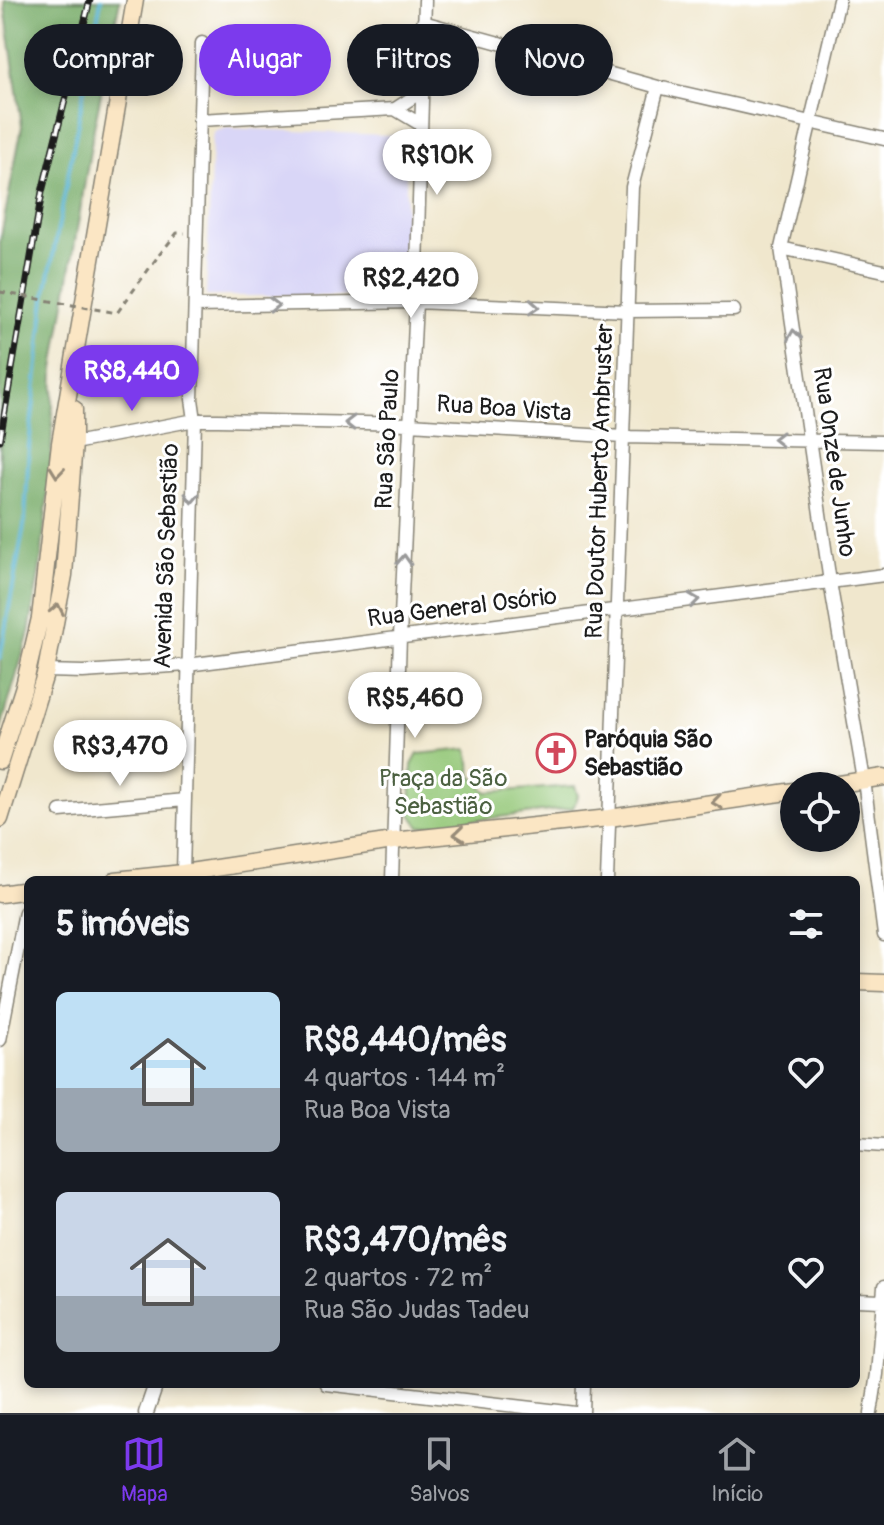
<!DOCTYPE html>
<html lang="pt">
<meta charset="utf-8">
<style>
body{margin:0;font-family:Pangolin,sans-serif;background:#20242c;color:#f1f3f6;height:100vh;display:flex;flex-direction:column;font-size:30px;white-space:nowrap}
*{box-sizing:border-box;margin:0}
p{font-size:26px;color:#9ea1a6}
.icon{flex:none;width:44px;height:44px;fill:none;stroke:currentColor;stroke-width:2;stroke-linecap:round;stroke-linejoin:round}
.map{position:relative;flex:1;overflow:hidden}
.details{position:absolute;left:24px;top:876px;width:836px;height:512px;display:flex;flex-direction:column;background:#171b24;border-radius:12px;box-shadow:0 4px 12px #0003}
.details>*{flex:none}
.banner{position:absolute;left:24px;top:24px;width:836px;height:72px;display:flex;gap:16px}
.tools{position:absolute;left:780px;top:772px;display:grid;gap:16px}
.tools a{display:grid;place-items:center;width:80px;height:80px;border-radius:50%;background:#171b24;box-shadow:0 4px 12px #0003;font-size:40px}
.price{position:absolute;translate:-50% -68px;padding:0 18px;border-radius:28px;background:#fff;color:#222;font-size:26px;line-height:52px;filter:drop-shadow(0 2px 4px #0008)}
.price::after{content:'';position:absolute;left:50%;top:48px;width:24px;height:18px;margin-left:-12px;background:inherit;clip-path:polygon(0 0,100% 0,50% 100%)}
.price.current{background:#7c3aed;color:#fff}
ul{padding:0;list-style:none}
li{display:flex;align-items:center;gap:24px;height:200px;padding:0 32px}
li span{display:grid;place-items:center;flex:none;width:224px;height:160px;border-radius:12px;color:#555}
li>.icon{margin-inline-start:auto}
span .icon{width:96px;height:96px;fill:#fffc;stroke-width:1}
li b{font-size:34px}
h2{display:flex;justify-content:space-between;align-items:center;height:96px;padding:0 32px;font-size:34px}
.tag{padding:0 28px;border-radius:36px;background:#171b24;box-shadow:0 4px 12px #0003;font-size:28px;line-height:72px}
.tag.current{background:#7c3aed;color:#fff}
.tab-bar{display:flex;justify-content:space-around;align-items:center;height:112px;border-top:2px solid #363941;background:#171b24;font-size:22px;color:#9ea1a6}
.tab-bar a{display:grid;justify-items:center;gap:4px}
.tab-bar .current{color:#7c3aed}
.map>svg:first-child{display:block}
.built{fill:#d9d6f7}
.green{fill:#95c879;stroke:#58724a;stroke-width:2}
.forest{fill:#78ac69;stroke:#4a6442;stroke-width:2}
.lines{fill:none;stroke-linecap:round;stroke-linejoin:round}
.stream{stroke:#4fafce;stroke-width:4}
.minor-casing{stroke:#868274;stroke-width:15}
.tertiary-casing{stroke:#868274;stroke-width:17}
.secondary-casing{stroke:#868274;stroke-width:19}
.path{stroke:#868274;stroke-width:3;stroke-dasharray:6 6;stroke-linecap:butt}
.minor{stroke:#fff;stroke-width:12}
.tertiary{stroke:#fff;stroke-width:14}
.secondary{stroke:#fbe6c4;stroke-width:16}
.rail-casing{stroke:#1c1c1c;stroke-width:7}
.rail{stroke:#fff;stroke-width:4;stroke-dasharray:12;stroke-linecap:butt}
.path-bridge{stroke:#868274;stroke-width:3;stroke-dasharray:6 6;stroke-linecap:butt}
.oneway{stroke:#999}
.oneway2{stroke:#978b78}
.labels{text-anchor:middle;stroke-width:6;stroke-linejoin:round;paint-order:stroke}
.street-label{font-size:24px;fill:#1c1c1c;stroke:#fff}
.poi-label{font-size:24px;font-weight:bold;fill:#1c1c1c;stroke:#fff;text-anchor:start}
.park-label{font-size:24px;fill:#4c6141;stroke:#fff}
</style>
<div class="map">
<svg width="884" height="1413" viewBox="0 0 884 1413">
<rect width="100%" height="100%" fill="#fff"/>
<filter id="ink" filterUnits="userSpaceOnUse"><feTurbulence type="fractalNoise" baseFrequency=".0125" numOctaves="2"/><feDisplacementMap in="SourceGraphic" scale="16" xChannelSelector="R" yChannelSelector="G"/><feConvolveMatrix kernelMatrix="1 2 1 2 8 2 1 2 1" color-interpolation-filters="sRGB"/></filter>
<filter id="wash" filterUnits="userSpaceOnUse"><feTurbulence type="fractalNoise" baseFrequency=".006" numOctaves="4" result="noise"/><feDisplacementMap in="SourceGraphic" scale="32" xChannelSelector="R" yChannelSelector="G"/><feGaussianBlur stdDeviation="1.8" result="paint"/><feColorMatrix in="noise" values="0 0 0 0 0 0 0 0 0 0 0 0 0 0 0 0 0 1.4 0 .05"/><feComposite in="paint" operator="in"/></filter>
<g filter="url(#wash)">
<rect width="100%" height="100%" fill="#f0e7cd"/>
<path class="built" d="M227 128 407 136 404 296H206L212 141 213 132Z"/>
<path class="green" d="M468 749 472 776 487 792 575 786 578 796 573 808 420 827 410 813 412 765 418 754Z"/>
<path class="forest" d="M4 0H120L93 133 54 369 51 462 41 561 29 633 0 731V241L22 126Z"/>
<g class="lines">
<path class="stream" d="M0 658 25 520 29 446 45 298 101 0"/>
</g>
</g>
<g filter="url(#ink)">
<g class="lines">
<g class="minor-casing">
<path id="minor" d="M839 0 781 248 830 582 864 780 884 935
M423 22 658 87 884 139
M395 109 420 124
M199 120 395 109 421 92
M781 248 884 271
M196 306 416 302 628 311 734 310
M74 443 195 420H218L410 424 623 437 884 442
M46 671 83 672 187 665 884 575
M60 811 185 800
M183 873 195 420 192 399 202 43
M392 880 400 637 416 302 425 0
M607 880 632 187 658 87
M0 1040 25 912H28
M856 1144 884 1146
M856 1300 881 1301
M326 1384 576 1413
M583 1413 584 1384
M871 1413 877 1374 884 1287"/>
</g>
<g class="tertiary-casing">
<path id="tertiary" d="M146 1413 156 1384"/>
</g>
<g class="secondary-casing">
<path id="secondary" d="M0 761 24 686 40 618 60 443 135 0
M827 786 884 777
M0 819 46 671 64 575 74 443V409
M115 880 183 873 393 841 609 818 794 791
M0 894 28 890
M856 982 884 983"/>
</g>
<path class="path" d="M159 255 177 233H185"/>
<use href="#minor" class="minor"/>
<use href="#tertiary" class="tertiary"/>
<use href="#secondary" class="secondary"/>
<g class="rail-casing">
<path id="rail" d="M0 440 42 192 90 0"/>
</g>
<use href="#rail" class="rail"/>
<path class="path-bridge" d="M0 292 117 313 159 255"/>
</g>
<defs><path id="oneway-chevron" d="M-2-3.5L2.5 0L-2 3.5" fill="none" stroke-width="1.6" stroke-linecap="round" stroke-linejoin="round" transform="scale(2)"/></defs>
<g class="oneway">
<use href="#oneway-chevron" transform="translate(274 305) rotate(-1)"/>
<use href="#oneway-chevron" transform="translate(534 307) rotate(3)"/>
<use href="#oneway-chevron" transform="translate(794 335) rotate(-98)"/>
<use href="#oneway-chevron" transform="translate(350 423) rotate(-179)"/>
<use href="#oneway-chevron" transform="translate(778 439) rotate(-179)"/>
<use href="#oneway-chevron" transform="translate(192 498) rotate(92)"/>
<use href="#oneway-chevron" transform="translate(404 560) rotate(-87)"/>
<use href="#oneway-chevron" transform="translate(694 600) rotate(-7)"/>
</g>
<g class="oneway2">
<use href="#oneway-chevron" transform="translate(57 472) rotate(96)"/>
<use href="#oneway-chevron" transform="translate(57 609) rotate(-79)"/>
<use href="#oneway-chevron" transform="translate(717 802) rotate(172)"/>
<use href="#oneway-chevron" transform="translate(459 834) rotate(174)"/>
</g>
</g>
<defs>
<g id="church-ring" transform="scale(2)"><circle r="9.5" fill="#fff" stroke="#d1495b" stroke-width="1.5"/><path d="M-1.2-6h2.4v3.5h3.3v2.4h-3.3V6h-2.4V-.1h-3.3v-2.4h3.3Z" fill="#d1495b"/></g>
</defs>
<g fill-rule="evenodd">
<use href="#church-ring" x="556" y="753"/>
</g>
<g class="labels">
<g class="street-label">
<text transform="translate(504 408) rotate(4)" y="8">Rua Boa Vista</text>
<text transform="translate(387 439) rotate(-87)" y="8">Rua São Paulo</text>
<text transform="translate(835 462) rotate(82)" y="8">Rua Onze de Junho</text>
<text transform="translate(599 481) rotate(-88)" y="8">Rua Doutor Huberto Ambruster</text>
<text transform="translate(166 556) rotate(-88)" y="8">Avenida São Sebastião</text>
<text transform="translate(462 607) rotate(-7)" y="8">Rua General Osório</text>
</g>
<g class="poi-label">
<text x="584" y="747">Paróquia São<tspan x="584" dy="28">Sebastião</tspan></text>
</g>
<g class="park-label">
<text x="443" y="786">Praça da São<tspan x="443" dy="28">Sebastião</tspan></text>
</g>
</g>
</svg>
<div class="tools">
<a><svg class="icon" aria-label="locate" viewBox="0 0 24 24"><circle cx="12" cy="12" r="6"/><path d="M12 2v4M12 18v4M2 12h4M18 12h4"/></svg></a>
</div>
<b class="price" style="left:437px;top:197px">R$10K</b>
<b class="price" style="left:411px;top:320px">R$2,420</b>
<b class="price current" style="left:132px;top:413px">R$8,440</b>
<b class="price" style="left:415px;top:740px">R$5,460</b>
<b class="price" style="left:120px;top:788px">R$3,470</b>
<div class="banner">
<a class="tag">Comprar</a>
<a class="tag current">Alugar</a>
<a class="tag">Filtros</a>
<a class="tag">Novo</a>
</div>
<section class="details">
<h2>5 imóveis<svg class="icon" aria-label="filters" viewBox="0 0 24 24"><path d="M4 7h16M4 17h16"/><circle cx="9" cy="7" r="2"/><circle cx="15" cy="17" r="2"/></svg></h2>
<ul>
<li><span style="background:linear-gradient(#bfe0f5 60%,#9aa5b1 0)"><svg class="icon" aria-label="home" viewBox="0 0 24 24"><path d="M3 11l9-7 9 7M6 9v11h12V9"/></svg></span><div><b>R$8,440/mês</b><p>4 quartos · 144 m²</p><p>Rua Boa Vista</p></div><svg class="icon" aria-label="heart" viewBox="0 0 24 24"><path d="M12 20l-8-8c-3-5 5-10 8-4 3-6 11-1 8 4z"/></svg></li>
<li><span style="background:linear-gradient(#c9d6e8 65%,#9aa5b1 0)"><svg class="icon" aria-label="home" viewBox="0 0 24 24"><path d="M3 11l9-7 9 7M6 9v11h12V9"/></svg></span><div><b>R$3,470/mês</b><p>2 quartos · 72 m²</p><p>Rua São Judas Tadeu</p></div><svg class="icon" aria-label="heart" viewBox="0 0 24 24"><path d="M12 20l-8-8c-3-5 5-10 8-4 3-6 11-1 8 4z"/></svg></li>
</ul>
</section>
</div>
<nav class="tab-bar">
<a class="current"><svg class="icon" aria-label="map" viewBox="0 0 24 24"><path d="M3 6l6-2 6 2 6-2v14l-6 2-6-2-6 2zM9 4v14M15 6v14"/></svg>Mapa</a>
<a><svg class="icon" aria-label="saved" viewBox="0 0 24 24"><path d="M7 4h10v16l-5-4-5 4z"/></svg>Salvos</a>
<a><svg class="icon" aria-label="home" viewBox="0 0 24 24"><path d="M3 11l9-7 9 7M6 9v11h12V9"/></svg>Início</a>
</nav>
